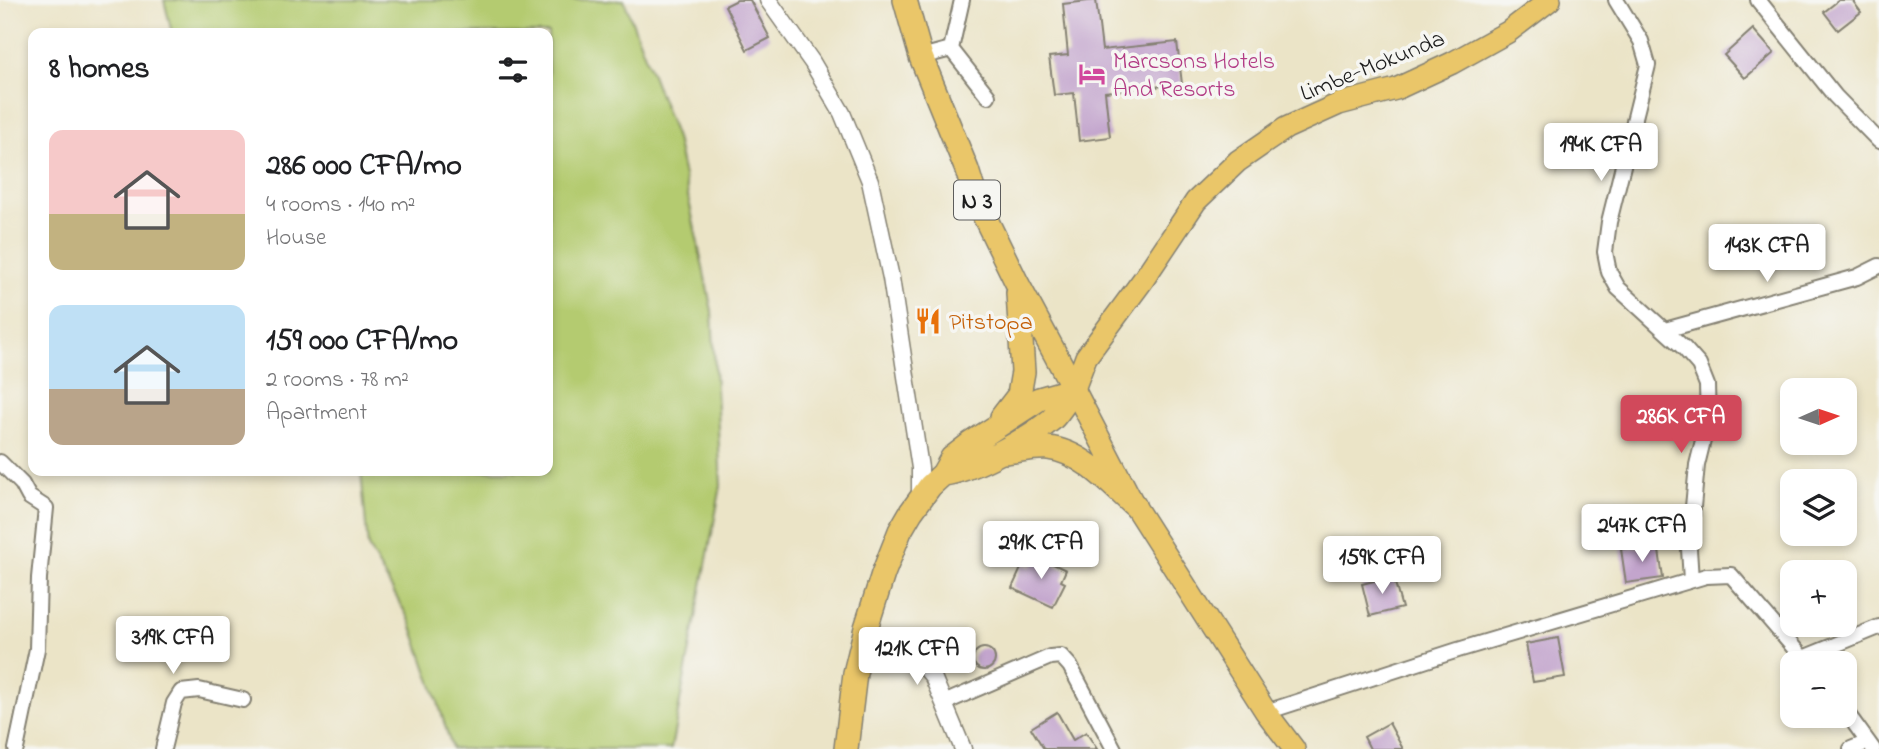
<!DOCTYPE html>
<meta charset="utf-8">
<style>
body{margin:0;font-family:"Indie Flower",sans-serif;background:#f2f2f2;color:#202124;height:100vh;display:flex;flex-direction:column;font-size:26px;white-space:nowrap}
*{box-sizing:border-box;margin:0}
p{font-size:23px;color:#757577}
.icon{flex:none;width:38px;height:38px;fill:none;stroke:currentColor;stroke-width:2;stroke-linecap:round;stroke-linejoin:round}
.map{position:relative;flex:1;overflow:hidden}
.panel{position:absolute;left:28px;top:28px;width:525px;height:448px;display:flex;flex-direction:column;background:#fff;border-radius:14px;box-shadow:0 4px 10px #0003}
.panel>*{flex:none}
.needle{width:46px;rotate:87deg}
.controls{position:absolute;left:1780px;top:378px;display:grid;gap:14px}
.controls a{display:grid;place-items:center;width:77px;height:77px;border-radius:14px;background:#fff;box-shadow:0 4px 10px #0003;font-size:35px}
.price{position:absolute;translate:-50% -60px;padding:0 16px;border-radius:7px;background:#fff;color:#222;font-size:23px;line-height:46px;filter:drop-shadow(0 2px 4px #0008)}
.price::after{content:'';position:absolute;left:50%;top:42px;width:21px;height:16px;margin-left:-10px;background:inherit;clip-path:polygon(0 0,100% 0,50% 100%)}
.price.on{background:#d1495b;color:#fff}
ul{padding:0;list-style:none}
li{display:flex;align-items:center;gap:21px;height:175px;padding:0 21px}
li span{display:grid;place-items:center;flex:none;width:196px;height:140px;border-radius:14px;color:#555}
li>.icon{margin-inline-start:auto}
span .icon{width:84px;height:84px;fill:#fffc;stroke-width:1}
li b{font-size:30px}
h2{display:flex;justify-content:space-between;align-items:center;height:84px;padding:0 21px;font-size:30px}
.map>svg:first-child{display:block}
.green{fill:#b4cb70;stroke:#687446;stroke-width:2}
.building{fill:#c3a5cd}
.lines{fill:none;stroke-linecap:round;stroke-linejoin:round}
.minor-casing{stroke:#848072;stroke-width:18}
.tertiary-casing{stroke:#848072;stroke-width:19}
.primary-casing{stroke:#848072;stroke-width:24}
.trunk-casing{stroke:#848072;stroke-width:26}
.minor{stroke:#fff;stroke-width:14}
.tertiary{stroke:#fff;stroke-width:16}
.primary{stroke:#eac669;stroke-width:21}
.trunk{stroke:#eac669;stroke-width:23}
.labels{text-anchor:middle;stroke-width:7;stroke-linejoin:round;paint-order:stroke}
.shield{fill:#f6f6f2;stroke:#5d5d5c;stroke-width:2}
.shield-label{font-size:23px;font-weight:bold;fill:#1c1c1c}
.hotel-label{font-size:24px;fill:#b23c85;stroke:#f6f6f2;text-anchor:start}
.street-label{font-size:24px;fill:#1c1c1c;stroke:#f6f6f2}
.food-label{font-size:24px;fill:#c56008;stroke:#f6f6f2;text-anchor:start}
</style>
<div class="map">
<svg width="1879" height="749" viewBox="0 0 1879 749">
<rect width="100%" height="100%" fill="#f6f6f2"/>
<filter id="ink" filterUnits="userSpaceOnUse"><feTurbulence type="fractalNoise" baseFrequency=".0143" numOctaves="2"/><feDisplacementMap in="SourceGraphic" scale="14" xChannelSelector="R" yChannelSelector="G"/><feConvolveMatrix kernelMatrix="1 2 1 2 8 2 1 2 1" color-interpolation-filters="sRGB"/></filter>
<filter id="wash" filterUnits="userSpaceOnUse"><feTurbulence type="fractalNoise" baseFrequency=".00686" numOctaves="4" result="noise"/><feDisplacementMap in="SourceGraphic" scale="28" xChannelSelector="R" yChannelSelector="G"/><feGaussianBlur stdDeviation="1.57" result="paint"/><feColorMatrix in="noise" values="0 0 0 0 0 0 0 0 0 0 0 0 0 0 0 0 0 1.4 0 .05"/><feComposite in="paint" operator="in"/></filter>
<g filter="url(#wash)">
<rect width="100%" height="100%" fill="#ebe4c7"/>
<path class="green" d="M164 0H624L676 138 712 311 721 486 671 749H452L438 702 410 621 368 547 361 471H548V33H172Z"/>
<g id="blocks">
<path class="building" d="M737 0H750L770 38 747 50 725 6Z
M1096 0 1102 50 1177 42 1182 84 1105 92 1110 137 1079 141 1074 93 1054 95 1049 57 1068 55 1063 4Z
M1839 0H1852L1861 12 1838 30 1824 12Z
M1753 29 1774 53 1745 78 1724 55Z
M1658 544 1663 578 1626 583 1621 549Z
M1036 556 1066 570 1061 581 1065 583 1053 607 1012 588 1023 564 1031 567Z
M1393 576 1402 608 1370 616 1362 584Z
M1558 638 1565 677 1533 682 1526 644Z
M973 659a11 11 0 1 1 22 0a11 11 0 1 1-22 0Z
M1057 712 1073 740 1086 732 1097 749H1044L1031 728Z
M1389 723 1403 749H1370L1364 737Z"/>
</g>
</g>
<g filter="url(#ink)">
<use href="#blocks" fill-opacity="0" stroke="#848072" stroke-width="2"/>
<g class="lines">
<g class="minor-casing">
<path id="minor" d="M1616 0 1641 41 1648 65 1609 222 1605 252 1609 272 1618 288 1684 348 1699 365 1707 385 1708 420 1697 465 1689 549 1691 580
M1758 0 1835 96 1879 141
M951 49 962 0
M921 57 951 49 988 96
M1665 330 1857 277 1879 266
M0 462 22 484 29 497 46 508 39 578 37 649 16 749
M1803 658 1879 627
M944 703 1050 657 1061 656 1070 666 1114 749
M1844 709 1873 749
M1266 712 1458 650 1706 576 1731 575 1807 663
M163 749 174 703 181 692 199 690 243 700
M1851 749 1868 742"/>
</g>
<g class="tertiary-casing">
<path id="tertiary" d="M768 0 812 62 842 113 870 181 891 278 920 468V499
M866 628 920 661 933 677 963 749"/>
</g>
<g class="primary-casing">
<path id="primary" d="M1294 749 1266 712 1134 505 1074 389 1086 357 1143 280 1196 201 1238 161 1286 128 1339 104 1396 89 1452 63 1508 32 1550 0"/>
</g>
<g class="trunk-casing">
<path id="trunk" d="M905 0 921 57 967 170 976 199 1017 283 1074 389
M1002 417 1019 395 1023 372 1018 293
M1004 452C1018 451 1034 447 1048 448 1081 451 1111 484 1134 505
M943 474C972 471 1028 439 1051 420 1060 412 1067 399 1074 389
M846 749 855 673 866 628 883 574 900 531 911 512 930 486 943 474 952 458 970 444 1039 399 1074 389"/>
</g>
<use href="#minor" class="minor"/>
<use href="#tertiary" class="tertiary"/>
<use href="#primary" class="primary"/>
<use href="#trunk" class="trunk"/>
</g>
</g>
<defs>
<g id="hotel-bare" transform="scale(2.1)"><path d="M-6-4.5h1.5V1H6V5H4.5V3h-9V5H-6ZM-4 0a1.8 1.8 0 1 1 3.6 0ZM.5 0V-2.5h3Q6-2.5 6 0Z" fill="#d1479c" stroke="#f6f6f2" stroke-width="2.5" paint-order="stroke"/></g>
<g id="restaurant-bare" transform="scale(2.1)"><path d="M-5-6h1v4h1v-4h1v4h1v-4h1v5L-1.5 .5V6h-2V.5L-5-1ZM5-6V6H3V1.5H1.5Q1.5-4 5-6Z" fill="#e8710a" stroke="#f6f6f2" stroke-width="2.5" paint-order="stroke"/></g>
</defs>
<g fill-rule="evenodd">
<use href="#hotel-bare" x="1092" y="74"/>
<use href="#restaurant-bare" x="928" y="321"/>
</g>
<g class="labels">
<rect class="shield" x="954" y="180.5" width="46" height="39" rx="5"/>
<g class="shield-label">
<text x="977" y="208">N 3</text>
</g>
<g class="hotel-label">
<text x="1113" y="68">Marcsons Hotels<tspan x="1113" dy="28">And Resorts</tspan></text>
</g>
<g class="street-label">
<text transform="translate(1372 65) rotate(-22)" y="8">Limbe-Mokunda</text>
</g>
<g class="food-label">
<text x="949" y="329">Pitstopa</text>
</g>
</g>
</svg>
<div class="controls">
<a><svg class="needle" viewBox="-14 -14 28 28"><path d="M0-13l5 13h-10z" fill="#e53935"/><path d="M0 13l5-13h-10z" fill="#757577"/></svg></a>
<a><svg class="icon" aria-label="layers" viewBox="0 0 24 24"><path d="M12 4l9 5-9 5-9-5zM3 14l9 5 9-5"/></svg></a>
<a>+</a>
<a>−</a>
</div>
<b class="price" style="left:1601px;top:183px">194K CFA</b>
<b class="price" style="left:1767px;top:284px">143K CFA</b>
<b class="price on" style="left:1681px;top:455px">286K CFA</b>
<b class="price" style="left:1642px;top:564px">247K CFA</b>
<b class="price" style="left:1041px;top:581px">291K CFA</b>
<b class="price" style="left:1382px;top:596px">159K CFA</b>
<b class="price" style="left:173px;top:676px">319K CFA</b>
<b class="price" style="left:917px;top:687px">121K CFA</b>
<section class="panel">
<h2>8 homes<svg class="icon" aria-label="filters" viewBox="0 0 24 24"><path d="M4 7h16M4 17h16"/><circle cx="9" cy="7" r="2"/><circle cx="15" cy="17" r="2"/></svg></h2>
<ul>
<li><span style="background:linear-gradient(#f6c9c9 60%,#c2b280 0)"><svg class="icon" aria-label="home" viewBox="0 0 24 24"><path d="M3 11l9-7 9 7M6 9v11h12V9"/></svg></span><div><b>286 000 CFA/mo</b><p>4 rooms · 140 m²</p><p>House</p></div></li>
<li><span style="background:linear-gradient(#bfe0f5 60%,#b9a48a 0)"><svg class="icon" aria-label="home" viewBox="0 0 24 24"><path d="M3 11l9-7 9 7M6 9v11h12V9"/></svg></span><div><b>159 000 CFA/mo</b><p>2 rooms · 78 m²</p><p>Apartment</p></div></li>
</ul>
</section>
</div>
